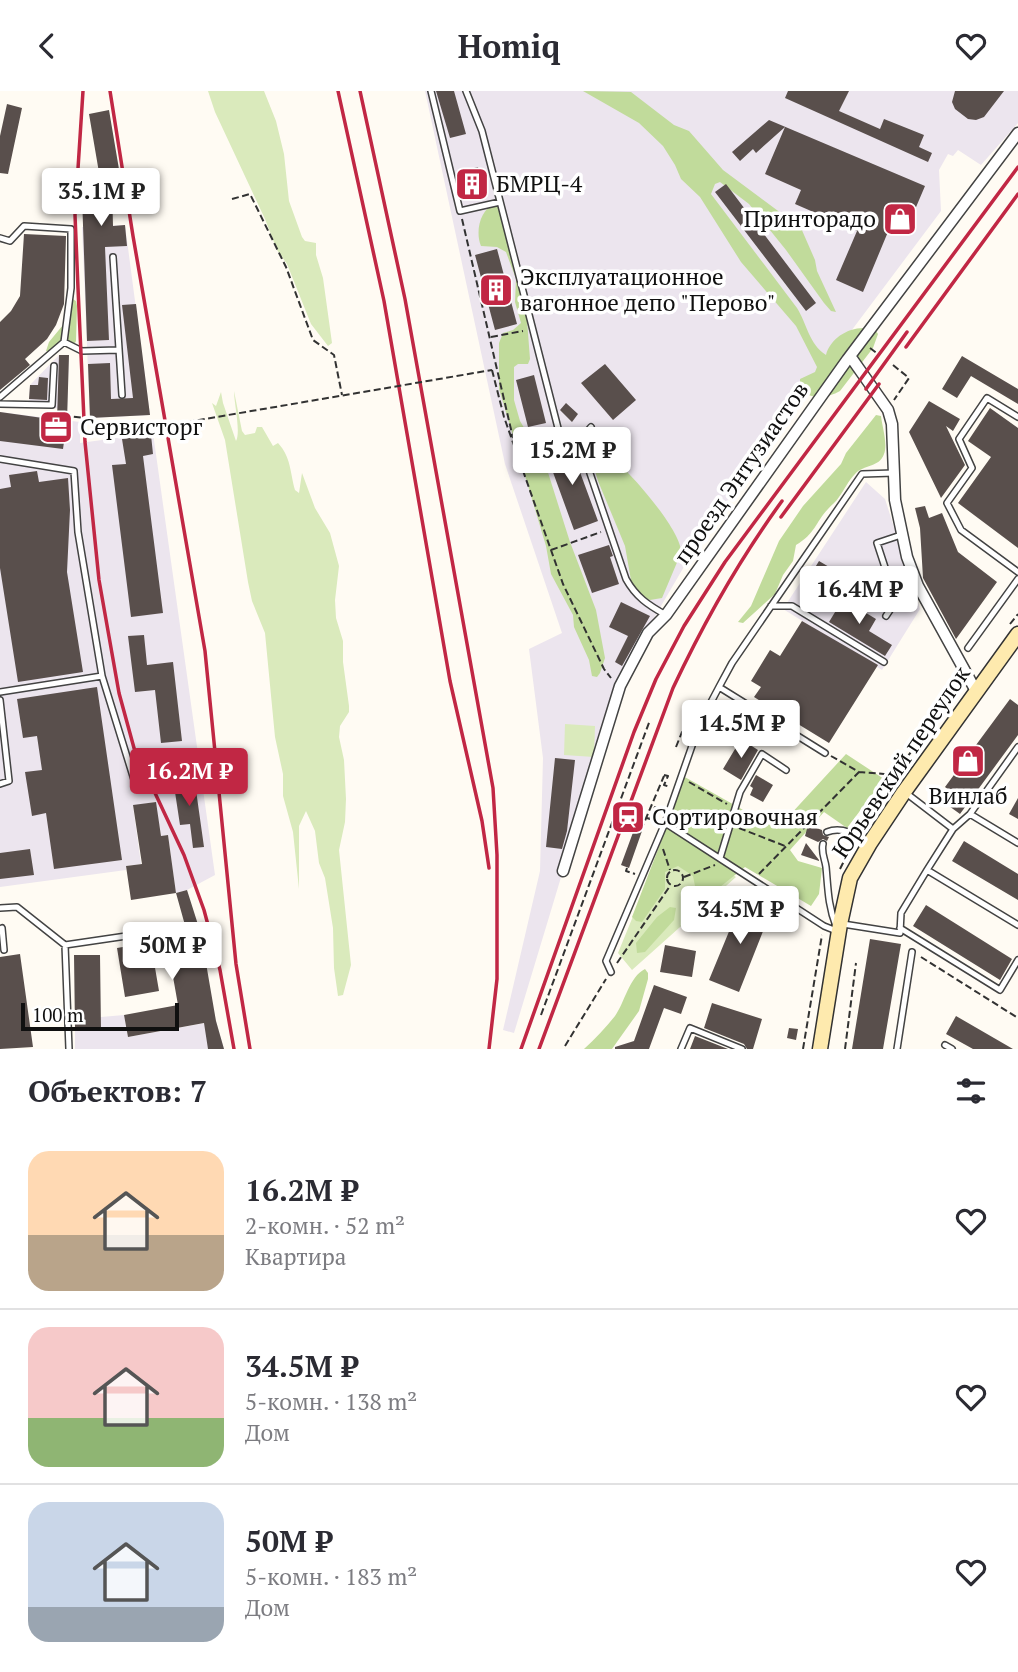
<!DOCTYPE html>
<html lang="ru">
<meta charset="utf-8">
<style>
body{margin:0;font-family:"PT Serif",serif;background:#f2f2f3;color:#2b2b33;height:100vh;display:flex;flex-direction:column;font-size:26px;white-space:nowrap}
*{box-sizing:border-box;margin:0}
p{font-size:23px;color:#7c7c81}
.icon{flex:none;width:38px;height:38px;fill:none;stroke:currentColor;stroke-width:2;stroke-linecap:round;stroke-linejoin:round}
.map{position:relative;height:958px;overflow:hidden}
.details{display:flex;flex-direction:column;background:#fff;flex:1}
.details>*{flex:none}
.scale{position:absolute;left:21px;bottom:18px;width:158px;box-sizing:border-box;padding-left:7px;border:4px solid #101010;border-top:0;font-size:19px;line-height:24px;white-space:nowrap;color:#101010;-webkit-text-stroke:5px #fff;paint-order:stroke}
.price{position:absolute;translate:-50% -60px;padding:0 16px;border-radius:7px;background:#fff;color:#222;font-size:23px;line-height:46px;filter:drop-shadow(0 2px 4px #0008)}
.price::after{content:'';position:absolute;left:50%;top:42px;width:21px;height:16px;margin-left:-10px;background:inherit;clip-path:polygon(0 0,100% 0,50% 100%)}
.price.on{background:#c12744;color:#fff}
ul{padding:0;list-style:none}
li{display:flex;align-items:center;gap:21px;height:175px;padding:0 28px}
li+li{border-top:2px solid #e1e1e2}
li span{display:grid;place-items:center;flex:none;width:196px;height:140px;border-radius:21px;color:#555}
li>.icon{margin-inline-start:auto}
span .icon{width:84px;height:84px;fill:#fffc;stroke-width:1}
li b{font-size:30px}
h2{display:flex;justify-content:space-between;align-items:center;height:84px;padding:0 28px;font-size:30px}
header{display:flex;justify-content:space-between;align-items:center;height:91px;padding:0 28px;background:#fff;font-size:32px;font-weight:700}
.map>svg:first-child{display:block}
.industrial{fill:#ece5ee}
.green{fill:#daeabc}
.forest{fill:#c1db9b}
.building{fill:#594f4c}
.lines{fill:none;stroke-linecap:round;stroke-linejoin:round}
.lane-casing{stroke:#434343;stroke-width:8}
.street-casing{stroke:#434343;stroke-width:13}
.secondary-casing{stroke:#323232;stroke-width:17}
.path{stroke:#323232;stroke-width:2;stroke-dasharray:7 3.5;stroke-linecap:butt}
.lane{stroke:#fff;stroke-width:5}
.street{stroke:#fff;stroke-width:10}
.secondary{stroke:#feeaae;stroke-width:14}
.rail{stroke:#c12744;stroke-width:3.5}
.path-bridge{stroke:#323232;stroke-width:2;stroke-dasharray:7 3.5;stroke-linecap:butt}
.labels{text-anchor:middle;stroke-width:7;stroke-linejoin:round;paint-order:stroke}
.poi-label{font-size:23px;fill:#101010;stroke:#fff;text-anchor:start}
.street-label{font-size:23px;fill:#101010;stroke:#fff}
</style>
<header><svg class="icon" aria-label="back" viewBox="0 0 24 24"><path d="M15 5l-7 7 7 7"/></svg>Homiq<svg class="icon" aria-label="heart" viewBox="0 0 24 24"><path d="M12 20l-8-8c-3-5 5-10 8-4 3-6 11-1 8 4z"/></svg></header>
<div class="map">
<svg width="1018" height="958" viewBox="0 0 1018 958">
<rect width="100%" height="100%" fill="#fffbf3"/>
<path class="industrial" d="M425 0H1018V32L981 74 958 59 953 65 948 63 939 79 941 120 801 307 699 450 647 539 620 591 514 942 503 939 540 780 543 667 529 558 562 542 505 373Z
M125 134 150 324 90 327 82 136Z
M59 264H69L67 318 29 316 30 294Z
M0 321 80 331V352L153 342 215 784 187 799 176 802 168 744 161 745 155 711 133 715 141 773 126 775V779L0 796Z
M866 391 885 408 920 518 882 579 783 518Z
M124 924 128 946 216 930 224 958H75V938L100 937 101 926Z"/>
<path class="green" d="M208 0H264L276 30 284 63 289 110 302 146 305 150 316 152V164L323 187 332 252 328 255 311 233 287 173 277 159 265 128 215 21Z
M234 300 242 340 245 344 255 342 257 336H262L273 355 278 352C291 366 290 381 295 399L299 402 302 382 315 417 330 442 339 475 335 509 336 527 343 550V571L349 615V621L340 635 339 646 344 669 346 708 345 731 339 759 351 874 343 904 338 905 334 877 333 837 325 787 319 772 315 740 306 720 299 735V798L293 741 283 705V683L275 646 265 542 252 510 248 491 225 349 212 312 216 315 221 301 223 312 236 350C241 341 234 312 234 300Z
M565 633 595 635 594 666 564 664Z
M667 742 736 786 632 879 618 862Z"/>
<path class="forest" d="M583 0 631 1 674 34 689 40 723 79 801 137 815 169 817 180 836 221 831 220 824 212 786 159 749 113 720 91 715 93 711 103 797 217C807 233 809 253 826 264 831 244 858 231 876 240L878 243 873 257 840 300C828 307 812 309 800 299V288L815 281 817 276 796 235 741 171 700 106 681 88 675 74 663 55 639 32Z
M495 113 501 114 508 129 524 191 530 268 528 273H518L514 276V309L520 330 545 372 570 451 596 519 605 567 600 582 597 586 592 585 589 569 574 536 573 524 551 483 546 455 499 298V252L503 242 513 239 521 232 515 211 516 188 506 161 497 156 481 155C475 141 480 118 495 113Z
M71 207 76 210 77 215 76 250 75 252 64 250 49 261 46 260 49 251 63 234Z
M876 324 881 325C882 335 888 353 884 363 879 377 864 373 855 383 848 390 845 398 839 406 836 411 831 414 828 418 815 432 815 443 796 454L793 470 783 484 775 503 743 532 738 531 751 515 779 450 803 415 841 373 846 362Z
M593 353C614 360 684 440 681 462L662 507 650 509 640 505 632 495 625 455 598 390 588 357Z
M846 663 884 688 847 737 824 721 790 759 798 770 822 777 819 803 811 815 745 776 700 812 694 813 690 808 695 795 693 785 678 775 665 781V798L642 831 636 830 632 826 664 743 683 685 777 738Z
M670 816 676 817 674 829 645 861 637 862 636 852 657 826Z
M645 878 648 882V888L639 920 612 958H584C595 948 606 936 615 925 625 911 629 886 645 878Z"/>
<path class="building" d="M436 0H454L466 43 450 47Z
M788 0H849L839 20 880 38 884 28 924 44 919 56 932 62 928 71 785 7Z
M955 0H1004L984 26 976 29 968 28 955 18 952 11Z
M7 13 22 17 8 83 0 82V45Z
M109 19 122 96 112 98 113 135 125 134 127 155 105 156 109 249 87 250 82 105H103L89 23Z
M769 29 925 95 905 142 890 136 863 201 836 189 857 140 795 113 801 99 765 83 785 36 756 62 753 58 740 70 732 61Z
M478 76 485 104 466 109 458 81Z
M726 93 816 212 806 220 715 101Z
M24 143 66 145 64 213 56 234 47 248 25 268 30 274 0 299V231L11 220 20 205Z
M497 158 517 233 495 239 475 164Z
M136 213 150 324 90 327 88 273 110 272 111 308 133 307 122 214Z
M59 264H69L67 330 63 358 0 350V321L57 329Z
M962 265 1018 298V313L971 285 957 307 942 298Z
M605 273 636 309 613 329 581 292Z
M534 284 546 332 528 336 516 289Z
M39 286 48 287 47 309 29 308 30 294H38Z
M929 310 960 328 953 340 946 335 965 374 941 407 909 341Z
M566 312 578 323 572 331 560 319Z
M990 317 1018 337V457L958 412 991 366 968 350Z
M151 344 153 363 143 365 163 522 131 526 112 374 126 373 122 348Z
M570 354 598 430 574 439 546 362Z
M37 380 39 391 68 387 70 419 67 481 83 581 18 591 0 477V398L11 396 9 384Z
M925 415 929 427 942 422 958 461 997 491 956 548 923 487 920 437 915 417Z
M609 454 613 465 610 466 619 493 592 502 578 464Z
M819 470 841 483 830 501 808 488Z
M843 508 876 528 869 540 892 554 885 565 829 531Z
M621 511 650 525 622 575 615 571 628 545 609 536Z
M802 530 878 574 829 652 754 606 761 596 751 590 770 559 780 565Z
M144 544 147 574 173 571 182 650 161 652 155 599 135 601 128 545Z
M97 596 122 769 54 778 46 722 32 725 25 681 42 679 37 645 23 647 17 608Z
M1010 608 1018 614V644L960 723 942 710 950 700 945 696Z
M741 648 758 659 741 689 723 678Z
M555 667 575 669 567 740 562 758 546 756Z
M756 684 773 694 763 711 750 704 753 697 750 695Z
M194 685 204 756 193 757 190 733 180 734 173 688Z
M1018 707V728L1009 723Z
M156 711 161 745 168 744 176 802 131 809 126 775 142 773 133 714Z
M808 734 822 739 823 744 829 746 827 750 823 748 818 751 805 745Z
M635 736 642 740 629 777 621 774Z
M964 750 1018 783V809L952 770Z
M806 752 819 769V770L801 764Z
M30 758 34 784 0 788V762Z
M187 799 201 843 216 930 224 958H208L204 932 128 946 124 924 178 914 169 863 153 865 159 900 125 906 117 857 188 845 176 802Z
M742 809 771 820 739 901 709 889Z
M926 814 1012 868 1000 889 913 835Z
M870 848 901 853 883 958H852Z
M665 854 696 860 692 886 660 881Z
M20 863 33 956 0 958V866Z
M74 864H100L101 938H75Z
M654 894 687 906 681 923 664 917 649 958H615V956L634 950Z
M712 912 762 928 753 958H747L744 953 704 937Z
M956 925 1013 958H973L946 943Z
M789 937 798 938 796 949 787 947Z
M695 945 728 958H690Z"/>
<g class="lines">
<g class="lane-casing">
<path id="lane" d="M431 0 460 120 500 111
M466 0 482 40 559 341 579 350 626 488C636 506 648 514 666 524
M0 147 10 150 24 135 71 138V197L64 251 0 306
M113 166 122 304
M64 251 82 260 118 259
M0 313 52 314 54 275
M1018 326 987 307 959 348 972 377 947 412 961 439 1018 481
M579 350 591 336
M0 368 74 380 78 441 102 585 136 695
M771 515H792L884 571
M886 525 896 510 877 452 901 444
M968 557 1018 488
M719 596 825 662
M0 601 102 585
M0 609 9 690 0 693
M906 702 953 738
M970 723 1018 752
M827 741C842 735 857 744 870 752
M823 753C821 762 825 768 826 776 828 797 828 815 836 835
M720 767 740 701 762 663 786 679
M927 779 1018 834
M0 817 17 816 65 854 174 838
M843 833 900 842 901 822 927 779 953 738 970 723 1018 656
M900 837 1000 899 1018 869
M0 838 2 837 4 859
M839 841 824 835 665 732 700 632 719 596 732 572 862 383 894 382
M65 854 69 958
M611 881 606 870 665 732
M945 954 952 958
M681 958 690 937 742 958
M897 958 912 861"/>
</g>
<g class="street-casing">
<path id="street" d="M850 265 888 319 892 333 895 409 907 466 918 495 976 600
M563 780 620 595 648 542 666 524 847 269 1018 42"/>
</g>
<g class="secondary-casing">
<path id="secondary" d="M820 958 840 833 850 787 870 752 904 701 1018 543"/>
</g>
<path class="path" d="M232 108 250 103 286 176 313 249 334 264 342 304
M462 128 513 347
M491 246 523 240
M870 257 878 263
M893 274 909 287 894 309
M492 279 504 326 563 493 604 578 611 587
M53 323 84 327 118 342V345L160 338
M119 342 146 338
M517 354 551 344
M551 459 601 441
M1010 533 1018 523
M676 656 682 641 687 644
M831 665 859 681 884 683 890 687
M664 684 668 685 664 694 670 696
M689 691 727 713
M647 727 650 728 655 716 660 718
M680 731 723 733
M739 737 785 755
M862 738 877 716 887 693 961 594
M641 739 664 685
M663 758 670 779
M627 777 626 780 635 783
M840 778 853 752
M667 787a8 8 0 1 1 16 0a8 8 0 1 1-16 0Z
M759 783 859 681
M684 786 715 774
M921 866 1018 927
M617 872 670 795
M541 924 650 629
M565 955 606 888
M803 958 822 844
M845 958 856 872"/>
<use href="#lane" class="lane"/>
<use href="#street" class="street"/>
<use href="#secondary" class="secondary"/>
<path class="rail" d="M83 0 75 124 78 197 85 351 99 489 119 602 134 657 184 764 204 819 220 879 234 958
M110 0 133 145 205 560 236 873 250 958
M338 0 384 210 450 590 482 730 489 777
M360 0 405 208 493 697 497 764V888L489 958
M906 256 1018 103
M866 298 907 241
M781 426 879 293
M521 958 634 641 656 588 684 535 725 471 1018 76
M539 958 673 597C704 531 739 469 782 410"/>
<path class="path-bridge" d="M146 338 492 279"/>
</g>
<defs>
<g id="building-square" transform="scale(1.75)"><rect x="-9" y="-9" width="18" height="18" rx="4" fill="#c12744" stroke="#fff"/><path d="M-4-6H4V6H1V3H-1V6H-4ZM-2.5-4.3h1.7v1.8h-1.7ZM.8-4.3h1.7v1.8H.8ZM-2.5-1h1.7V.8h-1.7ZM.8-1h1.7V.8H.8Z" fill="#fff"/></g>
<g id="shop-square" transform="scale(1.75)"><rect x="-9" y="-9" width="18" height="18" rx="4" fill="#c12744" stroke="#fff"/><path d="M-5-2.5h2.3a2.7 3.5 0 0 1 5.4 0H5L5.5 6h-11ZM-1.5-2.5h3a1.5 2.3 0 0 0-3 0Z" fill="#fff"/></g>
<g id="office-square" transform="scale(1.75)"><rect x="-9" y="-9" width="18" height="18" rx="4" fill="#c12744" stroke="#fff"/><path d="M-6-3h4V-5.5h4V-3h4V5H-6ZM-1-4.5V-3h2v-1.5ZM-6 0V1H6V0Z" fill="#fff"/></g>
<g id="station-square" transform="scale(1.75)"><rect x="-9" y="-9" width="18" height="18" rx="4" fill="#c12744" stroke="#fff"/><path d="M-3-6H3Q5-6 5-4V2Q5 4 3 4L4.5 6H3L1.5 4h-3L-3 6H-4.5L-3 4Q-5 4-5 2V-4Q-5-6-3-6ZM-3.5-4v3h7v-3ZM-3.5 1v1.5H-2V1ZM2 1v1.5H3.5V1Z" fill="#fff"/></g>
</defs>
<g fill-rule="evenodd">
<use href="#building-square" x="472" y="93"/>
<use href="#shop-square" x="900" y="128"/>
<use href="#building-square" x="496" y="199"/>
<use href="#office-square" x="56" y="336"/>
<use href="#shop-square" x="968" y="670"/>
<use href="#station-square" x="628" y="726"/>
</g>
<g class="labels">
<g class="poi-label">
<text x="496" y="101">БМРЦ-4</text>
<text x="876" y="136" text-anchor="end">Принторадо</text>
<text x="520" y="194">Эксплуатационное<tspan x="520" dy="26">вагонное депо "Перово"</tspan></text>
<text x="80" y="344">Сервисторг</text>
<text x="968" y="713" text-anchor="middle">Винлаб</text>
<text x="652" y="734">Сортировочная</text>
</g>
<g class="street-label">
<text transform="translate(741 382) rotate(-55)" y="8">проезд Энтузиастов</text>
<text transform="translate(901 671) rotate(-56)" y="8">Юрьевский переулок</text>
</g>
</g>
</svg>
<div class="scale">100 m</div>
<b class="price" style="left:101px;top:137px">35.1M ₽</b>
<b class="price" style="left:572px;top:396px">15.2M ₽</b>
<b class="price" style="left:859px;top:535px">16.4M ₽</b>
<b class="price" style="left:741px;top:669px">14.5M ₽</b>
<b class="price on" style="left:189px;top:717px">16.2M ₽</b>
<b class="price" style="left:740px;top:855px">34.5M ₽</b>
<b class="price" style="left:172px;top:891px">50M ₽</b>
</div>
<section class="details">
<h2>Объектов: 7<svg class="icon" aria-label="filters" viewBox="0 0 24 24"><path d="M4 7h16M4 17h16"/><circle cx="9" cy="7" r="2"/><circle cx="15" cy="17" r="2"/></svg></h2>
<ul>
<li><span style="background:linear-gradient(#ffd9b3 60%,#b9a48a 0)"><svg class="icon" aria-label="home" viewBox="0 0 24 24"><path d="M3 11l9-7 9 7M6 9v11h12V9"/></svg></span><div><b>16.2M ₽</b><p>2-комн. · 52 m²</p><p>Квартира</p></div><svg class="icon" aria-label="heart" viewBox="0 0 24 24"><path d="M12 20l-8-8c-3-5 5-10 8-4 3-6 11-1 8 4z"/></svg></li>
<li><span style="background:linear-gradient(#f6c9c9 65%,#8fb573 0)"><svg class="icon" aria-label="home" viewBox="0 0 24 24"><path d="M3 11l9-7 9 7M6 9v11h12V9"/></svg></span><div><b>34.5M ₽</b><p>5-комн. · 138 m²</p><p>Дом</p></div><svg class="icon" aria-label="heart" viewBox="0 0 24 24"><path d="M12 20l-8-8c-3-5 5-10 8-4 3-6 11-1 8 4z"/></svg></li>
<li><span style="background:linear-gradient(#c9d6e8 75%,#9aa5b1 0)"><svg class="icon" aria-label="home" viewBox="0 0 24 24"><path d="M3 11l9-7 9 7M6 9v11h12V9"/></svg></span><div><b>50M ₽</b><p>5-комн. · 183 m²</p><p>Дом</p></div><svg class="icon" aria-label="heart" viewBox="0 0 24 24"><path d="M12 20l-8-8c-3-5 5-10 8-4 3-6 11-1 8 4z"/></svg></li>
</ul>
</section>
